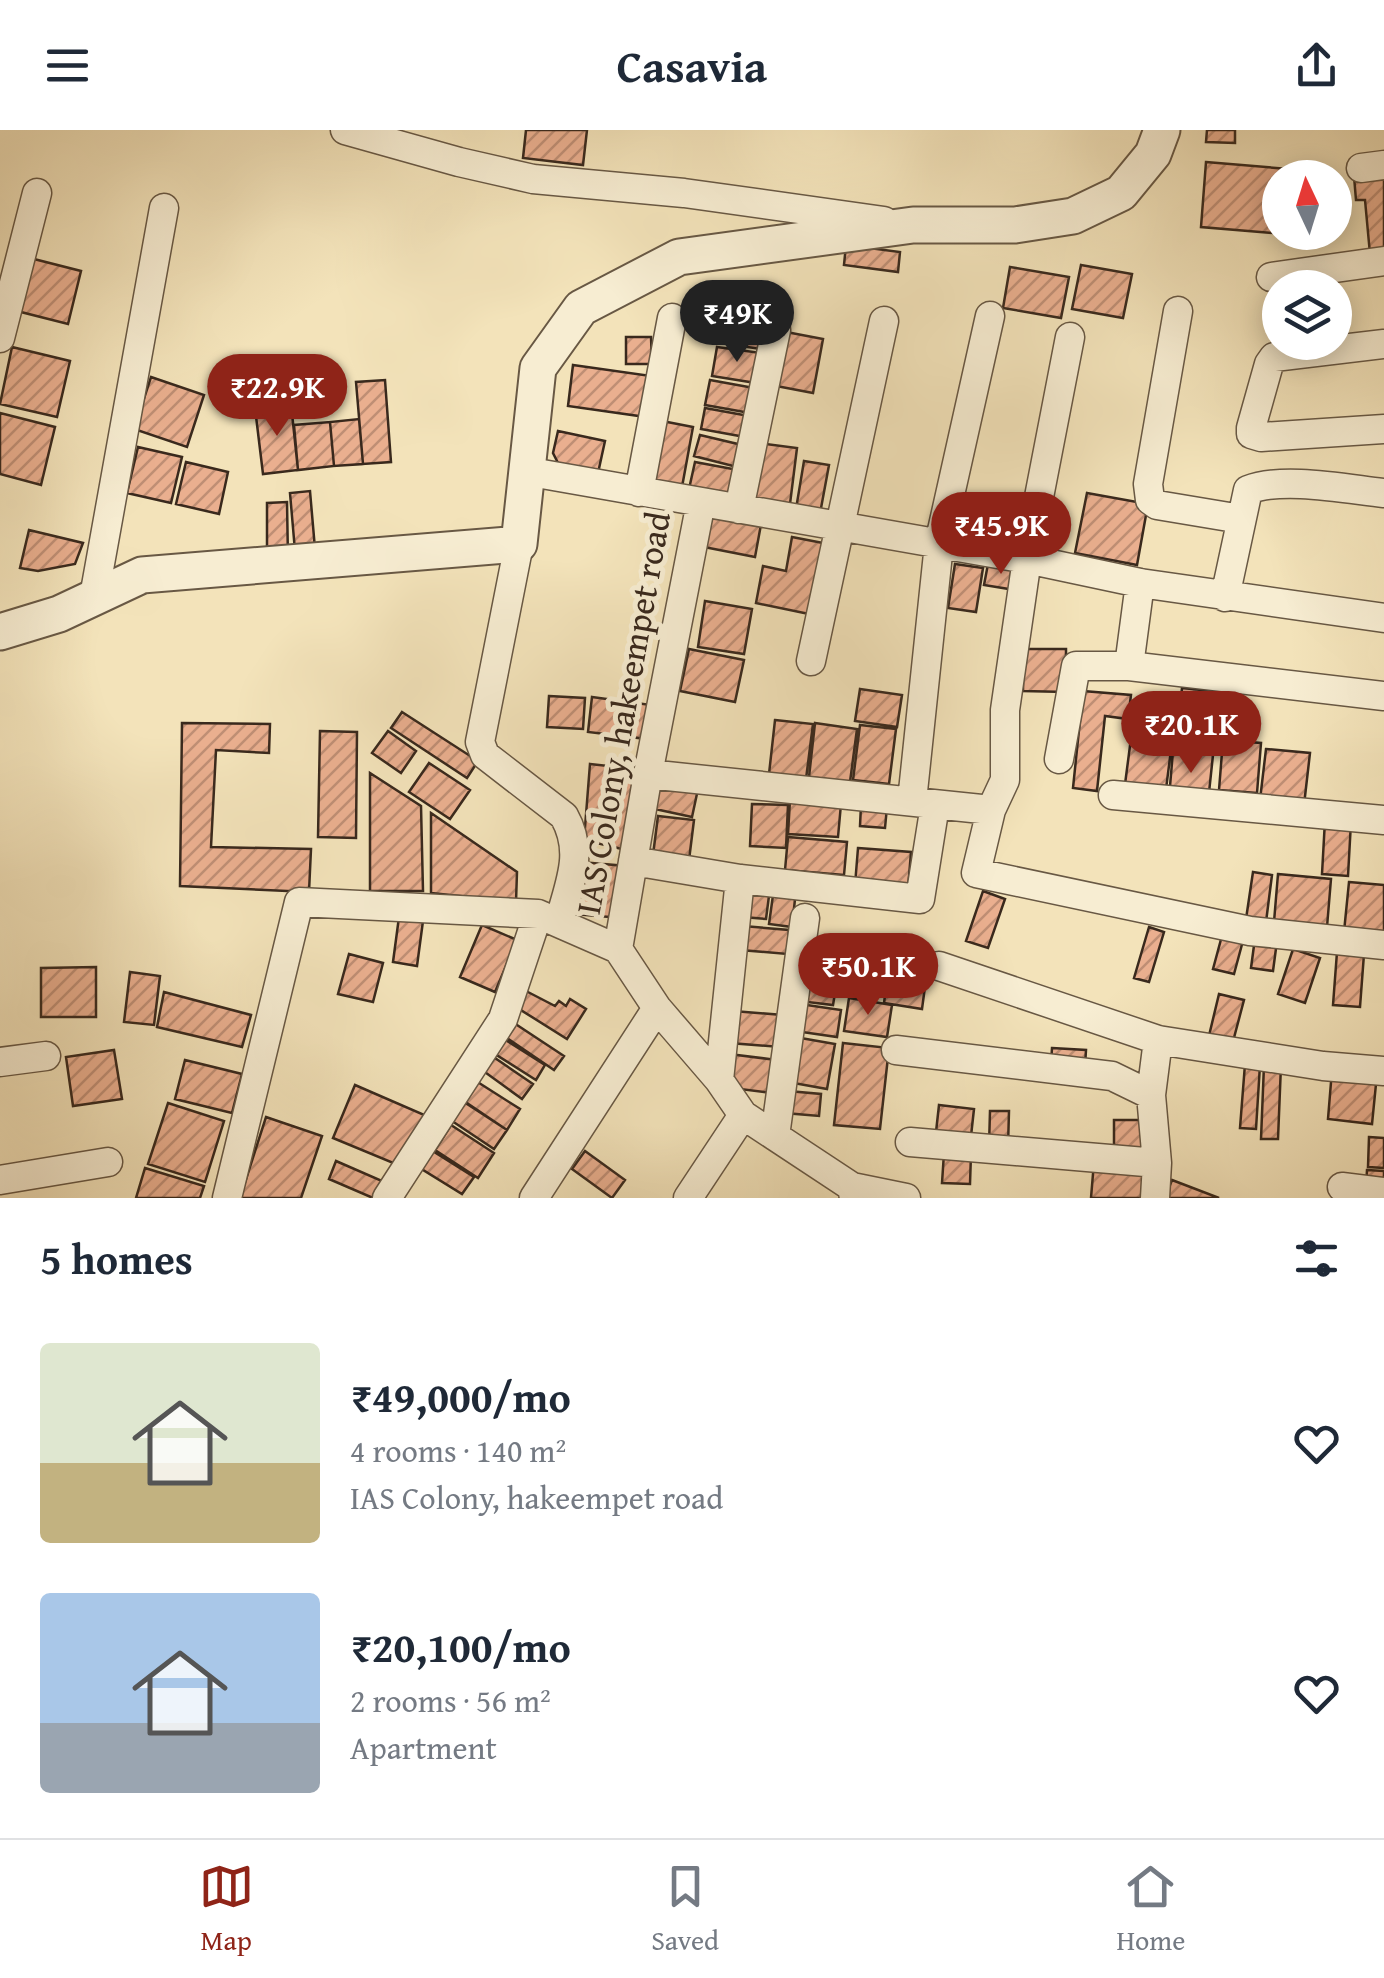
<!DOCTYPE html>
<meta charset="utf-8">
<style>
body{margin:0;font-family:"Gentium Book Plus",serif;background:#f6f6f7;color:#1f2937;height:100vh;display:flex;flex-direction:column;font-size:38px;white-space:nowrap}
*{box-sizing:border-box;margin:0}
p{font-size:32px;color:#747a83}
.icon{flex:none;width:55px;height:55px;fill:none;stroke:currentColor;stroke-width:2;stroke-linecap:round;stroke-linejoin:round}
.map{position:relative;height:1068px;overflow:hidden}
.drawer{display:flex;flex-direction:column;background:#fff;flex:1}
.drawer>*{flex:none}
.needle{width:65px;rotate:356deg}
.buttons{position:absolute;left:1262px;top:30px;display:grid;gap:20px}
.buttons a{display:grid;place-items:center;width:90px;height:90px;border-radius:50%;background:#fff;box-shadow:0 5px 25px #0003;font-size:50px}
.price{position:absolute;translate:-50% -85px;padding:0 22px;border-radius:35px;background:#8f2418;color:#fff;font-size:32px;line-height:65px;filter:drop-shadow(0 2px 5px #0008)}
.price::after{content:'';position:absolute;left:50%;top:60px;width:30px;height:22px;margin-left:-15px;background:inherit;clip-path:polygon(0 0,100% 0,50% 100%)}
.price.selected{background:#222;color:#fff}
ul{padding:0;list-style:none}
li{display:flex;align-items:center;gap:30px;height:250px;padding:0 40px}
li span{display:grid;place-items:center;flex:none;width:280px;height:200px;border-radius:10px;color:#555}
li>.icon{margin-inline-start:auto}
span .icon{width:120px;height:120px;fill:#fffc;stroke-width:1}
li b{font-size:42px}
h2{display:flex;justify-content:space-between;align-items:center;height:120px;padding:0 40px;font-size:42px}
header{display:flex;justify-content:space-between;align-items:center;height:130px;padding:0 40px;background:#fff;font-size:45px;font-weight:600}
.dock{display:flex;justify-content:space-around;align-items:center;height:140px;border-top:2px solid #e0e1e3;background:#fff;font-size:28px;color:#747a83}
.dock a{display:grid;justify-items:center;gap:5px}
.dock .selected{color:#8f2418}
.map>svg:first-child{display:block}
.building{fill:url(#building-hatch);stroke:#39291d;stroke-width:2.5}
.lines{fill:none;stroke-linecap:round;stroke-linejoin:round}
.minor-casing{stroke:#685844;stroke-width:31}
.tertiary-casing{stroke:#685844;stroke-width:39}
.minor{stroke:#f7edd2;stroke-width:28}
.tertiary{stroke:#f7edd2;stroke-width:35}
.labels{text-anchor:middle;stroke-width:10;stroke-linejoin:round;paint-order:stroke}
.street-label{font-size:35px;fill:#39291d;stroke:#f7edd2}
</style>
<header><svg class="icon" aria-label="menu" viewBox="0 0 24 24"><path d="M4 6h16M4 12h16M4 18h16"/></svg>Casavia<svg class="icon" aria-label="share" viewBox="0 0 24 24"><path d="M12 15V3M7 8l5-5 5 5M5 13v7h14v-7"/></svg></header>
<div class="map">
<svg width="1384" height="1068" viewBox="0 0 1384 1068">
<defs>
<pattern id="building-hatch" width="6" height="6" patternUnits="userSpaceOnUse" patternTransform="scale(2.5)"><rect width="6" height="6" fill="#eaaf8f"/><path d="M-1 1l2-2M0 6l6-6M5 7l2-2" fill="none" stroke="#bf8e74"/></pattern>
</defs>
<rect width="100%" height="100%" fill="#f3e3ba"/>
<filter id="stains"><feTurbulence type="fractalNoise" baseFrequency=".002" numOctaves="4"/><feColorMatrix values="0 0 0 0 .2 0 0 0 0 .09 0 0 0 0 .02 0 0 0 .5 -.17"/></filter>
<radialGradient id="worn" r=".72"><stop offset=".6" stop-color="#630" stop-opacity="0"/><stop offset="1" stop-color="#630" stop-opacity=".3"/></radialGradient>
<path class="building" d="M526 0H587L583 35 523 28Z
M1207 0H1235V13L1206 12Z
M1206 32 1312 41 1311 48H1280V102H1307V106L1201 97Z
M1384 43V123L1370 124 1365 70H1356L1354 46Z
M846 115 900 122 898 142 844 135Z
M30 128 81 141 68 194 17 181Z
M1081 135 1132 144 1123 188 1072 179Z
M1010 137 1069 147 1061 188 1003 178Z
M725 188 771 195 767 220 721 213Z
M781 201 823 209 813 263 771 255Z
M626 207H651L652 234H626Z
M12 217 70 231 57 287 0 274Z
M717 217 761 223 756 253 712 246Z
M573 235 651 246 646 287 568 276Z
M151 247 204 265 187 317 134 299Z
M385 250 391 332 363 334 356 252Z
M710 250 754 258 750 283 705 275Z
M291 274 298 340 263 344 255 278Z
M705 278 749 286 745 307 701 299Z
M0 283 55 297 41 355 0 344Z
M359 289 363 334 334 336 330 292Z
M657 290 693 297 682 357 646 351Z
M330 292 334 336 298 340 294 295Z
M558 301 605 311 598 343 559 335 553 323Z
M700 305 742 315 737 337 694 326Z
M758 313 797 318 790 374 751 370Z
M138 317 182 327 171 373 127 363Z
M804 331 829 335 819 389 795 385Z
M186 332 228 342 219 384 176 374Z
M695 332 738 340 734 367 689 359Z
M310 361 315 419 295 421 290 363Z
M1087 363 1148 374 1137 435 1075 423Z
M287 372 288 429H267V373Z
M956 375 995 381 989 416 951 410Z
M711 380 762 389 755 427 704 417Z
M29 400 83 413 75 434 38 441 20 438Z
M792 407 823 413 809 484 756 473 763 436 786 441Z
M955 434 983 438 976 482 948 478Z
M988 434 1018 439 1015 460 984 455Z
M705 471 752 479 744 524 698 517Z
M689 519 744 530 735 572 680 561Z
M1023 519H1066V562L1023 561Z
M1182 558 1221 562 1219 577 1201 575 1196 621 1175 619Z
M860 559 902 565 897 597 855 591Z
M1083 561 1131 565 1128 589 1105 586 1097 661 1073 658Z
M549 566 585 568 583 599 547 597Z
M592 567 651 575 647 609 588 602Z
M402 582 478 631 467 648 391 598Z
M775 590 813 594 806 649 769 644Z
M182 593 270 594 269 623 216 620 211 717 311 719 309 762 180 756Z
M815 593 857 599 850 652 809 647Z
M860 595 896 599 889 654 853 650Z
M320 601 357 602 356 708 318 707Z
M388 601 416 621 401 643 372 623Z
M1131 608 1172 612 1165 667 1124 662Z
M1223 610 1261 613 1257 663 1219 660Z
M1266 619 1310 623 1304 675 1260 670Z
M1173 621 1213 625 1208 672 1169 668Z
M429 633 470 660 450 689 409 662Z
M590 634 636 639 626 720 584 710Z
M370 643 421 676 423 761H370Z
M660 652 698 659 692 687 655 679Z
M790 670 841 674 838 707 788 704Z
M752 674 788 675 786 718 750 716Z
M861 675 887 677 885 698 860 696Z
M431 683 517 742 516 772 431 763Z
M658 686 694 690 689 730 653 725Z
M1325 690 1351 692 1348 746 1322 744Z
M788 707 847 712 844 745 785 740Z
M858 718 911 722 908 759 855 755Z
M580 732 626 736 621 788 575 784Z
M1253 742 1272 745 1266 792 1246 789Z
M1278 744 1331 749 1327 797 1274 792Z
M1349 752 1384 755V806L1344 802Z
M746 755 770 758 766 789 743 787Z
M774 758 796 760 792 797 769 794Z
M983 761 1005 769 988 818 966 811Z
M399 787 423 791 417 836 393 832Z
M482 795 517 810 495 862 460 847Z
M743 796 789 800 787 824 741 820Z
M1149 797 1164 802 1149 852 1134 848Z
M1223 802 1244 807 1234 844 1213 839Z
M1255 808 1277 811 1273 841 1251 838Z
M1293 819 1320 828 1305 873 1278 864Z
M891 821 929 827 922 879 884 873Z
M1337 822 1364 824 1360 877 1333 875Z
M349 824 383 833 373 872 338 864Z
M96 837V887H41V838Z
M803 840 838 845 833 875 799 871Z
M130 842 160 846 154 895 124 892Z
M526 861 555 876 559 871 566 876 570 869 586 879 567 909 516 877Z
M164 862 251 885 242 917 157 897Z
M1219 864 1244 870 1231 919 1207 914Z
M849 868 892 875 887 907 844 901Z
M800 874 841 880 837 907 795 901Z
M733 881 782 885 780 917 730 913Z
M514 893 564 926 554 940 504 906Z
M795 907 835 914 827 959 788 952Z
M504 909 545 935 536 950 495 924Z
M843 913 889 918 880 999 834 995Z
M1052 918 1086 920 1085 936 1051 934Z
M114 920 122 969 73 976 66 927Z
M729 924 777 930 772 963 724 957Z
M492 926 533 954 522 969 482 940Z
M185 930 242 944 232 983 175 969Z
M1245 934 1260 935 1256 999 1240 998Z
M1264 935H1281L1278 1009H1261Z
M1332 940 1377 944 1372 994 1328 989Z
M476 951 520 979 507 1000 464 971Z
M355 955 429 987 398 1035 333 1008Z
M788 961 821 964 819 986 785 983Z
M464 972 507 1000 494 1019 452 991Z
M168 973 224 991 205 1052 148 1034Z
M939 975 974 979 971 1006 936 1002Z
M990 981H1009L1008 1017 989 1016Z
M266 987 322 1006 301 1068H240Z
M1114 990H1149V1023H1114Z
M451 995 494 1023 478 1048 435 1020Z
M1369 1007 1384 1008V1038L1368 1037Z
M431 1020 474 1047 462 1064 420 1038Z
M585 1021 625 1050 612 1068 572 1039Z
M944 1023 971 1024 970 1054 942 1053Z
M336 1031 389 1054 386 1059 373 1068 329 1049Z
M1094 1032 1150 1038 1147 1068H1091Z
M145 1038 204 1056 200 1068H136Z
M1367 1040 1384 1041V1057H1366Z
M1172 1050 1219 1068H1165Z"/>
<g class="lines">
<g class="minor-casing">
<path id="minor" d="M345 0 459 32 533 49 684 63 884 91
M1361 38 1384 35
M1271 147 1384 131
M1178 181 1148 354 1150 370 1157 375 1241 389
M1070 207 1027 429 1005 580V650L991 680 976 743 1250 801 1384 815
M0 208 37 63
M1384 214 1274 227 1269 234 1251 298V304L1261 307 1384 299
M525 341 1027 429 1140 453 1384 488
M639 362 672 188
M701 372 648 644 618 819 657 878 719 950 743 985 852 1057 854 1068
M739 379 776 200
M519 414 480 612 485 625 564 686C585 723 569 754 559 793
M94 467 164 78
M1225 467 1248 360C1282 346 1347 359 1384 363
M811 531 884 191
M1129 536 1140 453
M1059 629 1076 536H1129L1384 566
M648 644 991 680
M1113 665 1384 690
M912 671 939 414 990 186
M633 731 740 749 920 769 935 675
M939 836 1158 910 1323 936 1384 941
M896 920 1112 946 1151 965
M0 932 46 926
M719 950 740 749
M775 1006 805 788
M910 1012 1157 1033
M0 1050 108 1032
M852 1057 906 1068
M1342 1057 1384 1062
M227 1068 299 772 538 784 618 819
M387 1068 503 889 538 784
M534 1068 657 878
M688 1068 743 985
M1155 1068 1157 1033 1151 965 1158 910"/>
</g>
<g class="tertiary-casing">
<path id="tertiary" d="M0 502 59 484 142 445 519 414 538 238 581 178 679 127 913 95H1015L1073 86 1121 63 1153 24 1162 0"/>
</g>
<use href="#minor" class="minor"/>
<use href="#tertiary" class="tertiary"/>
</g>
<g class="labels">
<g class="street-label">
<text transform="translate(623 583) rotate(-80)" y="12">IAS Colony, hakeempet road</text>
</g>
</g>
<rect width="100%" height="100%" filter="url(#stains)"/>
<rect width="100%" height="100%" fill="url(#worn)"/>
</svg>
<div class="buttons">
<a><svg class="needle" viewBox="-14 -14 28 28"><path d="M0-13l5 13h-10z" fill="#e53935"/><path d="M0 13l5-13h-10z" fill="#747a83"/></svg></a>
<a><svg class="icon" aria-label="layers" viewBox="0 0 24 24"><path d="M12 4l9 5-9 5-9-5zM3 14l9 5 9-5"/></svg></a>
</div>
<b class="price selected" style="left:737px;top:235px">₹49K</b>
<b class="price" style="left:277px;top:309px">₹22.9K</b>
<b class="price" style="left:1001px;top:447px">₹45.9K</b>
<b class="price" style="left:1191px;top:646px">₹20.1K</b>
<b class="price" style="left:868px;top:888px">₹50.1K</b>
</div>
<section class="drawer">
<h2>5 homes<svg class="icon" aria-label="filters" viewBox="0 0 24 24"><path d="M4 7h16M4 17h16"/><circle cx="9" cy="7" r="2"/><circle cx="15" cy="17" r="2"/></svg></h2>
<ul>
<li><span style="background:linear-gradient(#dfe7d0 60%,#c2b280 0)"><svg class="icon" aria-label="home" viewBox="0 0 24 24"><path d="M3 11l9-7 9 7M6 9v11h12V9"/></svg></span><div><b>₹49,000/mo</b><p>4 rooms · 140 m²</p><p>IAS Colony, hakeempet road</p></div><svg class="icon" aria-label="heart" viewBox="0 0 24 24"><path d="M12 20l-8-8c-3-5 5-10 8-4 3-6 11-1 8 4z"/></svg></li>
<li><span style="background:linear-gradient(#a9c7e8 65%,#9aa5b1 0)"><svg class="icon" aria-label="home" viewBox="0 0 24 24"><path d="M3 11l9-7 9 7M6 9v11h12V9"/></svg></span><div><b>₹20,100/mo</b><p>2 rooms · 56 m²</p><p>Apartment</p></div><svg class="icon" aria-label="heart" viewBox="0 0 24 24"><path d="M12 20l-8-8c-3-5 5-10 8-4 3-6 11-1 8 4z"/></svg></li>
</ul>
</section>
<nav class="dock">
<a class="selected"><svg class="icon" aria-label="map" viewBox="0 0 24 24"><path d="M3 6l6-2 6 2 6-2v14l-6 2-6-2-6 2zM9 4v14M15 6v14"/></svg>Map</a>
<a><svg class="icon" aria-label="saved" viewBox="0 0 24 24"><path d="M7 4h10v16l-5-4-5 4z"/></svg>Saved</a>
<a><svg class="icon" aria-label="home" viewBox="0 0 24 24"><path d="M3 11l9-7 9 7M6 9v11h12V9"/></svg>Home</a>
</nav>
